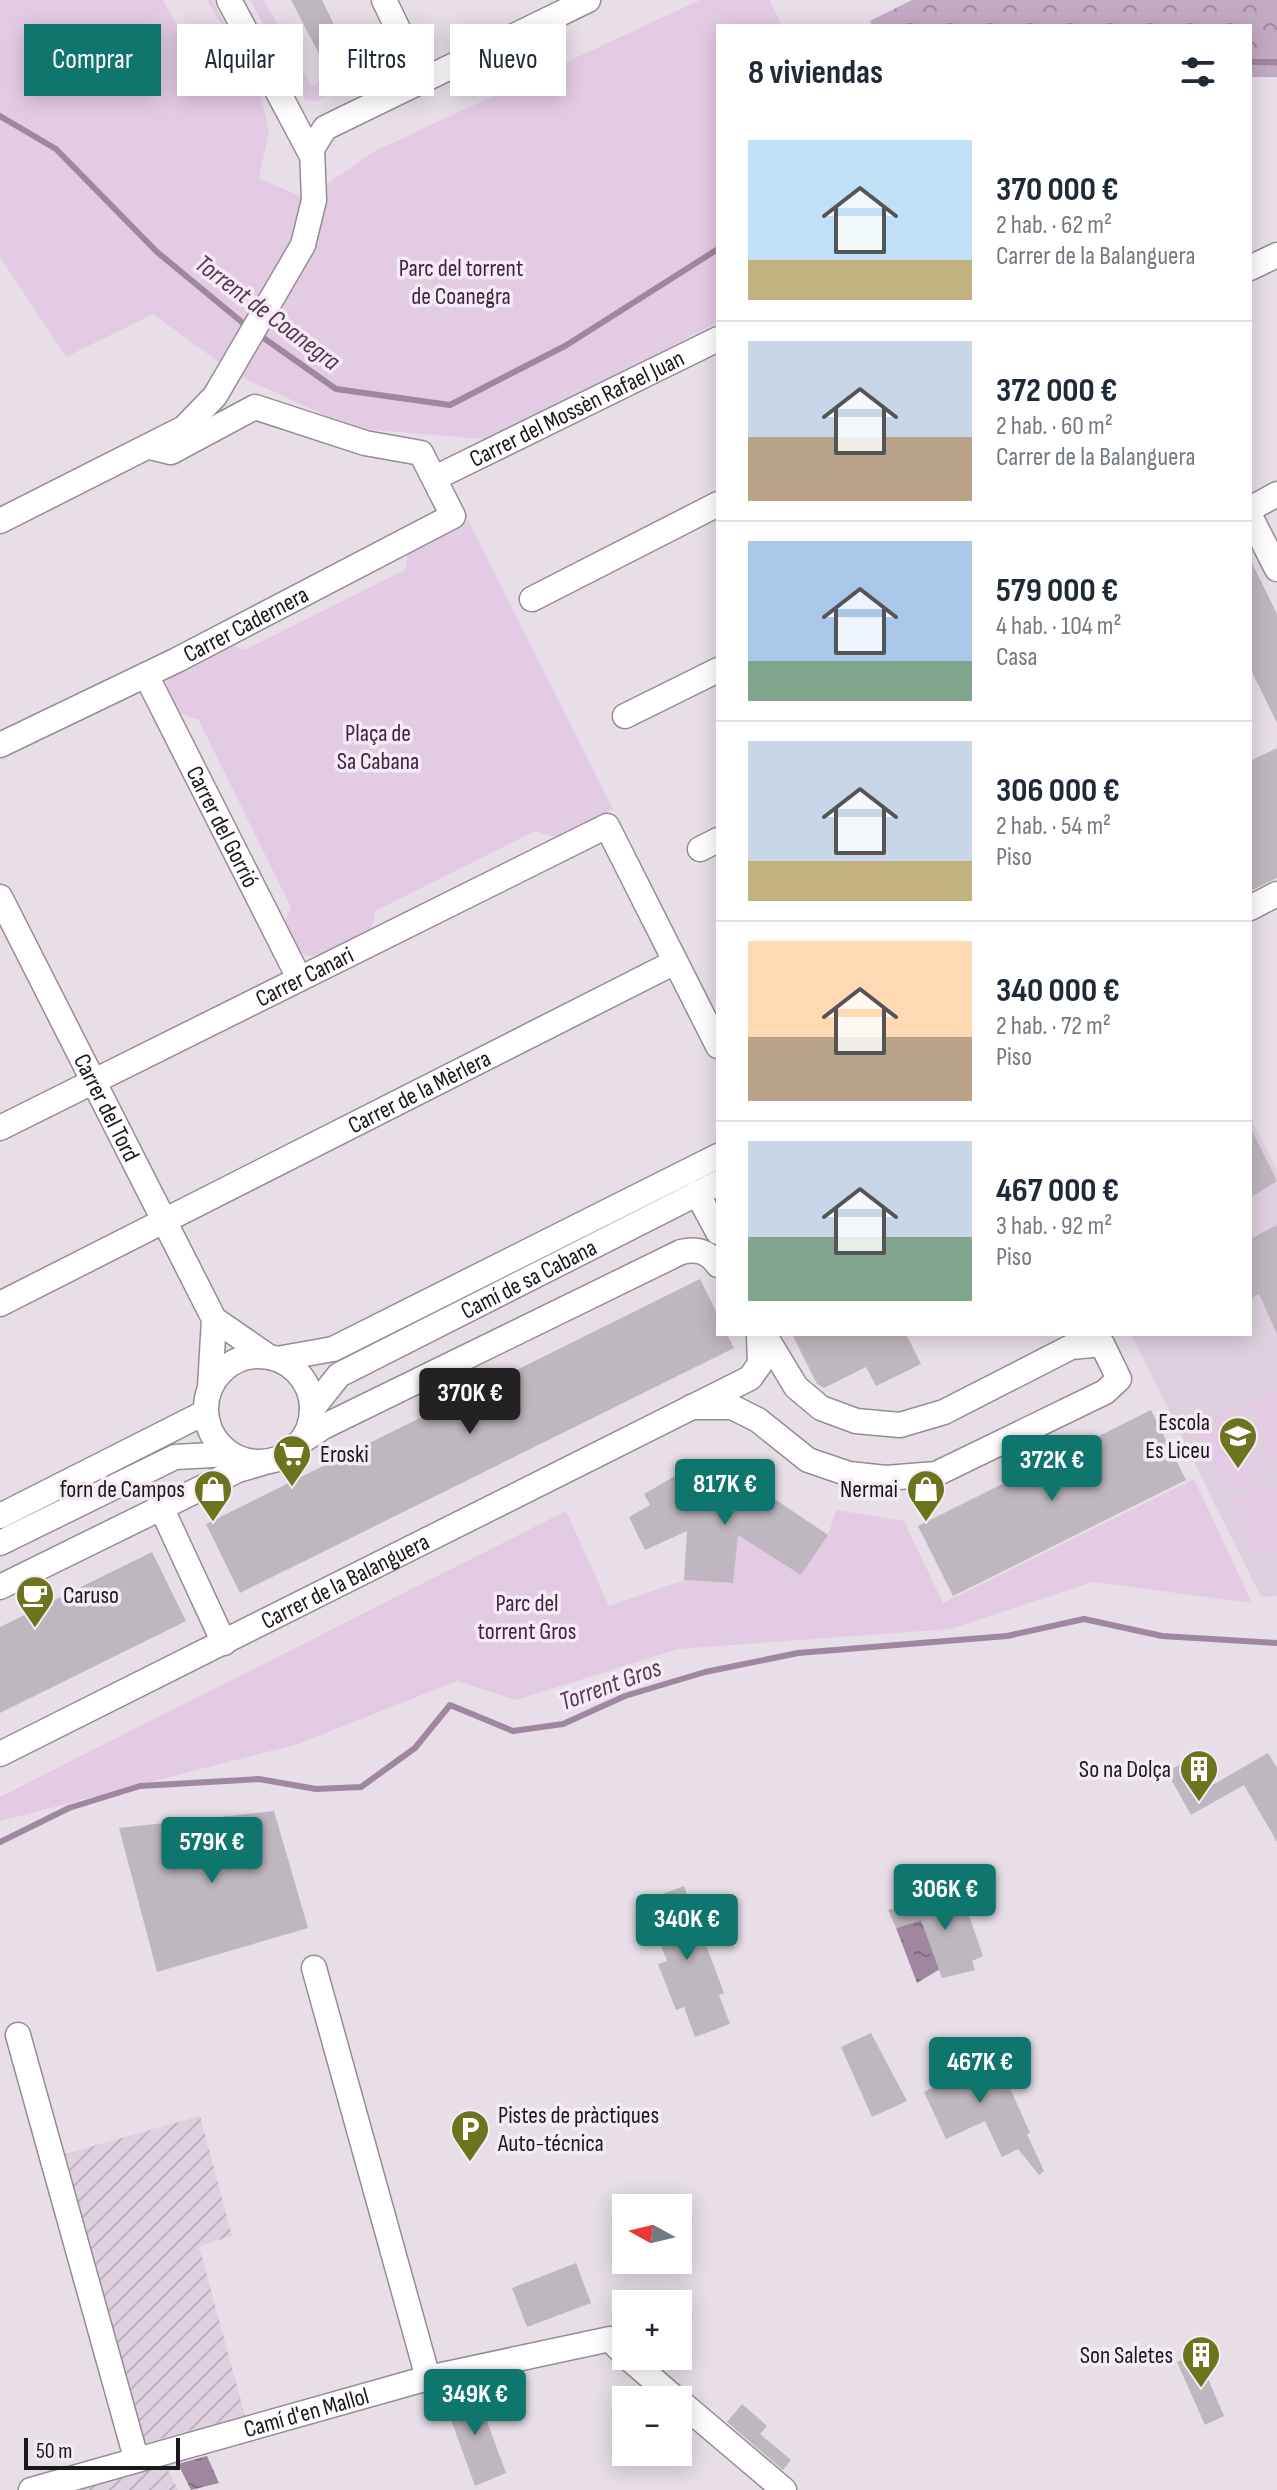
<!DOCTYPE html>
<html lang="es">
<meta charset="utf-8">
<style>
body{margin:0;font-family:"Sofia Sans Condensed",sans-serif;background:#f2f2f3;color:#1f2937;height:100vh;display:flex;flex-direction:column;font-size:30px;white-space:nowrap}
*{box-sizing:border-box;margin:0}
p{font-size:26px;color:#747a83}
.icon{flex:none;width:44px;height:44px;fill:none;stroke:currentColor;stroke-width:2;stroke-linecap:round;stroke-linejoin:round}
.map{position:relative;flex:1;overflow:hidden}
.sheet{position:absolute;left:716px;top:24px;width:536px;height:1312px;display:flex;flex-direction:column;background:#fff;border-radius:0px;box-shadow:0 4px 20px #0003}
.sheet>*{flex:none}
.top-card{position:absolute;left:24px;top:24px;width:572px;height:72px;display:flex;gap:16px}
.needle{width:52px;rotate:278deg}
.buttons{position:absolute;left:612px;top:2194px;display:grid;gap:16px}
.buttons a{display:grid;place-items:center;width:80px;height:80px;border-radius:0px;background:#fff;box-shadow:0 4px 20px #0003;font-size:40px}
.scale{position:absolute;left:24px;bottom:20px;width:156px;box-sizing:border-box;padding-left:8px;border:4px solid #1b181b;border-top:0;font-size:22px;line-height:28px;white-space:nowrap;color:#1b181b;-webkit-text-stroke:6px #f4ebf4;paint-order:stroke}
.price{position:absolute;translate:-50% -68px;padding:0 18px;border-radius:8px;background:#0f766e;color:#fff;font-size:26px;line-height:52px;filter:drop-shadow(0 2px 4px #0008)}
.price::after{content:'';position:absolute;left:50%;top:48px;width:24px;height:18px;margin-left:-12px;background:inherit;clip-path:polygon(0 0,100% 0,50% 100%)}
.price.current{background:#222;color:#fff}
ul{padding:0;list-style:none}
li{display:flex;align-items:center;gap:24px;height:200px;padding:0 32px}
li+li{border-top:2px solid #e0e1e3}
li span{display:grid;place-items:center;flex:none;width:224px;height:160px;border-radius:0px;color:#555}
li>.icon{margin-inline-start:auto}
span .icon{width:96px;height:96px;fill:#fffc;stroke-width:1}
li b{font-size:34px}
h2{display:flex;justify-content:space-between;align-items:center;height:96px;padding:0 32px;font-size:34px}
.pill{padding:0 28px;border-radius:0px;background:#fff;box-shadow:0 4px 20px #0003;font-size:28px;line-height:72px}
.pill.current{background:#0f766e;color:#fff}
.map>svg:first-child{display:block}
.built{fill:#ded0de}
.industrial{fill:url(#industrial-furrows)}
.forest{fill:url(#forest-crowns)}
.green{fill:#e4cbe4}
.water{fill:url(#water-ripples)}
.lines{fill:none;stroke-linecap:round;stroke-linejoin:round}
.stream{stroke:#9f879f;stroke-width:6}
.building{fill:#bfb7bf}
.minor-casing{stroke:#958d95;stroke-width:27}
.minor{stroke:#fff;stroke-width:24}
.labels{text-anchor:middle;stroke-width:7;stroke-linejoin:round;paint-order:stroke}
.park-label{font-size:24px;fill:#432144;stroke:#f4ebf4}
.street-label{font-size:24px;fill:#1b181b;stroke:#f4ebf4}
.poi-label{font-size:24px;fill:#1b181b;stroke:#f4ebf4;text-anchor:end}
.water-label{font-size:26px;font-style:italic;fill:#5b375b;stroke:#f4ebf4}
</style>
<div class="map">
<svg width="1277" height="2490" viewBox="0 0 1277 2490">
<defs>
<pattern id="industrial-furrows" width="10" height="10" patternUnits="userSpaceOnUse" patternTransform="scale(2)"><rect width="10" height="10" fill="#ded0de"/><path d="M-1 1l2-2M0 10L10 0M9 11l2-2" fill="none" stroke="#beb2be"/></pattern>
<pattern id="forest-crowns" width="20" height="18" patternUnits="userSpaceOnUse" patternTransform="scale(2)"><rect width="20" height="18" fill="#c3aac3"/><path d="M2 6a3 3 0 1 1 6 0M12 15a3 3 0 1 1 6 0" fill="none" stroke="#9e899e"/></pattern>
<pattern id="water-ripples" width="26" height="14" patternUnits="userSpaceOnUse" patternTransform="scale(2)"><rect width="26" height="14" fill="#9f879f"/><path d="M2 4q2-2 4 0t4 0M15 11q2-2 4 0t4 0" fill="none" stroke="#816d81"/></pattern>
</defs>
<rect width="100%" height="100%" fill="#e7dee7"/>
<path class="built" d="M1250 1116 1277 1170V1596L1261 1597 1131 1334H1250Z"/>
<path class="industrial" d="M200 2116 232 2236 199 2246 245 2416 144 2443 65 2154Z
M166 2466 178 2490H79Z"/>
<path class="forest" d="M912 0H1277V77H1250V26H873L870 21Z"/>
<path class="green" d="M0 0H163L209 83 258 86 269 131 259 178 306 199 373 152 700 0H769L782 26H718V322L493 440 353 428 235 374 153 314 66 357 0 257Z
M207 0H212L240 51 239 55Z
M250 0H264L312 86 388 52 389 63 384 69 317 101 306 100Z
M468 520 613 809 554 837 535 831 375 911C374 917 374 924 369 929 361 938 318 959 306 955 295 950 290 934 284 924L291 907 198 719C176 716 165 700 167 678L228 643 245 650 405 570 408 554 413 548Z
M1277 1392V1467L1276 1468 1248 1405Z
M1231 1407 1264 1473 1227 1492 1194 1426Z
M1194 1479 1252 1603 1093 1582 950 1629 678 1649 516 1700 457 1681 298 1744 0 1821V1797L566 1511 609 1606 684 1580 733 1583 737 1534 801 1574 828 1535 836 1510 904 1521 943 1603Z
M1269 1482 1277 1498V1548L1257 1557 1231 1501Z"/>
<path class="water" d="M921 1920 940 1969 917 1983 896 1928Z
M207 2456 219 2483 191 2490 178 2464Z"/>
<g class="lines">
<path class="stream" d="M1250 62H1277
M0 116 56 149 157 252 249 328
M258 334 336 389 450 405 565 346 718 249
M0 1842 69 1808 140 1786 259 1779 316 1789 361 1787 415 1748 450 1705 513 1731 563 1724 625 1696 705 1672 798 1653 1007 1636 1084 1619 1162 1636 1277 1643"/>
</g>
<path class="building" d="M291 0H322L351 60 328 71Z
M1250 559 1277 614V723L1250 668Z
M1277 748V878L1250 891V761Z
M1250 1127 1277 1181 1250 1198Z
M1277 1225V1334L1259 1294 1250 1299V1239Z
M700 1279 718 1315V1334H727L734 1348 240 1593 206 1524Z
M792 1334H906L921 1364 876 1386 866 1367 824 1388 817 1384Z
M1151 1410 1186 1480 953 1596 918 1526Z
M682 1472 695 1495 713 1478 722 1480 734 1496 745 1479 828 1535 801 1575 738 1535 733 1583 684 1580 687 1531 645 1550 629 1517 650 1505 644 1494Z
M152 1552 186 1621 0 1713V1627Z
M1268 1753 1277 1768V1842L1244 1785 1191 1815 1167 1772 1186 1761 1202 1791Z
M274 1811 308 1928 157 1972 119 1828Z
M684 1886 724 1993 719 1995 730 2024 695 2037 684 2007 676 2010 658 1964 667 1961 644 1901Z
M961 1893 983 1956 972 1961 975 1970 942 1978 921 1920 896 1928 888 1910Z
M871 2033 907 2101 872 2117 841 2047Z
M980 2044 1001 2090 1009 2086 1030 2133 1027 2134 1044 2171 1039 2175 1018 2149 1002 2157 985 2121 946 2139 924 2092 948 2080 940 2063Z
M576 2263 591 2303 527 2327 512 2288Z
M1197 2353 1224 2416 1205 2425 1177 2362Z
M475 2389 506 2473 475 2486 444 2400Z
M742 2404 767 2426 760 2434 791 2460 783 2470 727 2422Z"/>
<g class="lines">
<g class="minor-casing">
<g id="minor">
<path d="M229 0 312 156"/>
<path d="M384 0 422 79"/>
<path d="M1250 268 1277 255"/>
<path id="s1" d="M435 478 718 339"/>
<path d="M1250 509 1277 494"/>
<path d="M1250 516 1277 569"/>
<path d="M0 521 184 428 215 396 303 245 314 200 312 149 325 128 588 0"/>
<path d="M532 599 718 504"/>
<path id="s2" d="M146 675 299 978"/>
<path d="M625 716 718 670"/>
<path id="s3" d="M0 745 177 660 453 516 421 453 365 443 255 407 171 452 150 447"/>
<path d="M700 849 718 840"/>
<path id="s4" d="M0 897 214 1319 269 1357"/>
<path d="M1250 908 1277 894"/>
<path id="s5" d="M0 1128 607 826 718 1046"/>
<path d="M697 1193 718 1232"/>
<path id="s6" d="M0 1304 675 962"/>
<circle cx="259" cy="1409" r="53"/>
<path d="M277 1359 333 1349 718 1156"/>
<path d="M210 1388 214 1319"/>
<path d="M691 1407H732L758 1420 808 1460 849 1474 886 1478 936 1474 1105 1392 1119 1379 1102 1344 1071 1347 944 1412 900 1425 856 1421 821 1408 796 1387 764 1334"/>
<path id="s7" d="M312 1409 339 1375 718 1183"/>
<path d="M299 1443 323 1427 681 1252C697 1248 708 1251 718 1265"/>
<path d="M161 1507 224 1643"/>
<path d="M0 1516 200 1415"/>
<path d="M0 1543 175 1457 231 1454"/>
<path d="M0 1587 238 1470 262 1463"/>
<path id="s8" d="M0 1754 750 1378 760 1364 759 1334"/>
<path d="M314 1968 428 2378"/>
<path d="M18 2035 136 2458"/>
<path d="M626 2356 677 2400"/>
<path d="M678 2400 784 2490"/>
<path id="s9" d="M31 2490 428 2378 610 2339 626 2356"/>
</g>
</g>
<use href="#minor" class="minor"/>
</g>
<defs>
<g id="school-pin" transform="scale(2)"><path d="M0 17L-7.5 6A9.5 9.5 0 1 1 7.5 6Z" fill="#6c741e" stroke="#f4ebf4"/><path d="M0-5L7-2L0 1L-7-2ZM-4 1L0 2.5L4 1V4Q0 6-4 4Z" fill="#fff"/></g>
<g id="supermarket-pin" transform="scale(2)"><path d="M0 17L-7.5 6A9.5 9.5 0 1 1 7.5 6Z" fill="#6c741e" stroke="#f4ebf4"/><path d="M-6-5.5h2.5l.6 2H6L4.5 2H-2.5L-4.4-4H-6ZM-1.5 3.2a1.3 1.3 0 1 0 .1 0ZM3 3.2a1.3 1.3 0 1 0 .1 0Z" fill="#fff"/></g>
<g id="shop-pin" transform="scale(2)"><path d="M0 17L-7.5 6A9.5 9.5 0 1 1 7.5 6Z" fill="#6c741e" stroke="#f4ebf4"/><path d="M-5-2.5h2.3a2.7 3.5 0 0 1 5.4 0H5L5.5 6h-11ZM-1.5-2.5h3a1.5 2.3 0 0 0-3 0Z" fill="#fff"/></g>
<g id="cafe-pin" transform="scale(2)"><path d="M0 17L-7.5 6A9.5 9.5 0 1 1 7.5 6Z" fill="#6c741e" stroke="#f4ebf4"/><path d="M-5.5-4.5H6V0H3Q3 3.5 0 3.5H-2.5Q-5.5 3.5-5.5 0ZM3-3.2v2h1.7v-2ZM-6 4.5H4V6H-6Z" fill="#fff"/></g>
<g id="building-pin" transform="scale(2)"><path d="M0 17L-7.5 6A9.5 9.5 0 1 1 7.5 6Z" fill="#6c741e" stroke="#f4ebf4"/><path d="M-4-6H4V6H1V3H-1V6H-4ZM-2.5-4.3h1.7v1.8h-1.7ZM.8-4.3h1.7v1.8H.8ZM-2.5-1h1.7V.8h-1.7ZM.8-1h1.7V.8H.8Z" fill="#fff"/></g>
<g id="parking-pin" transform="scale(2)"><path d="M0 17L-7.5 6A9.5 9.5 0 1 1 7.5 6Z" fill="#6c741e" stroke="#f4ebf4"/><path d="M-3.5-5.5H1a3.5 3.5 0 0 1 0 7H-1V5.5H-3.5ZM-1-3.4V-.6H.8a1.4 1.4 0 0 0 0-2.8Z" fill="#fff"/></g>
</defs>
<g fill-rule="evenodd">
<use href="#school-pin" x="1238" y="1436"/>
<use href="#supermarket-pin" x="292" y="1454"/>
<use href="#shop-pin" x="213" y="1489"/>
<use href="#shop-pin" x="926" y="1489"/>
<use href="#cafe-pin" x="35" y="1595"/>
<use href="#building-pin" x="1199" y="1769"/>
<use href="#parking-pin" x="470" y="2129"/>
<use href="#building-pin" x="1201" y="2355"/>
</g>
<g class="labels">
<g class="park-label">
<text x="461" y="276">Parc del torrent<tspan x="461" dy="28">de Coanegra</tspan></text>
<text x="378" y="741">Plaça de<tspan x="378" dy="28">Sa Cabana</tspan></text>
<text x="527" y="1611">Parc del<tspan x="527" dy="28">torrent Gros</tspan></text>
</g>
<g class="street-label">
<text dy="8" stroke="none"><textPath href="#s1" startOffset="158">Carrer del Mossèn Rafael Juan</textPath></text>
<text dy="8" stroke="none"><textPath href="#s3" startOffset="274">Carrer Cadernera</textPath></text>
<text dy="8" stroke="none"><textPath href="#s2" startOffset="170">Carrer del Gorrió</textPath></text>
<text dy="8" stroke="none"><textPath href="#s5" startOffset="340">Carrer Canari</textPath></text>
<text dy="8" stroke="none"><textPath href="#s6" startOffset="470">Carrer de la Mèrlera</textPath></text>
<text dy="8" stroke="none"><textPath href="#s4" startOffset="236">Carrer del Tord</textPath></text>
<text dy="8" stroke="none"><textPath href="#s7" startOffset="256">Camí de sa Cabana</textPath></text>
<text dy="8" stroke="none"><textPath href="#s8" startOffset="386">Carrer de la Balanguera</textPath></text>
<text dy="8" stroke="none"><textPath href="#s9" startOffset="286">Camí d'en Mallol</textPath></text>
</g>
<g class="poi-label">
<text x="1210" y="1430">Escola<tspan x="1210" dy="28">Es Liceu</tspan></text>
<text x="320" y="1462" text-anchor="start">Eroski</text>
<text x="185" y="1497">forn de Campos</text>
<text x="898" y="1497">Nermai</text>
<text x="63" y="1603" text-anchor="start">Caruso</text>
<text x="1171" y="1777">So na Dolça</text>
<text x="498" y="2123" text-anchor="start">Pistes de pràctiques<tspan x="498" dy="28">Auto-técnica</tspan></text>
<text x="1173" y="2363">Son Saletes</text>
</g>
<g class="water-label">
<text transform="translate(268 312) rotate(37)" y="9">Torrent de Coanegra</text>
<text transform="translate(610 1684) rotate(-20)" y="9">Torrent Gros</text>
</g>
</g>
</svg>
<div class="buttons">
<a><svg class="needle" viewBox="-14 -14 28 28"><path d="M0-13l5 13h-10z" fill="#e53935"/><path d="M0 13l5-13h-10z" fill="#747a83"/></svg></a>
<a>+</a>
<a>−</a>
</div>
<div class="scale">50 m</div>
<b class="price current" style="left:470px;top:1436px">370K €</b>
<b class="price" style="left:1052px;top:1503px">372K €</b>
<b class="price" style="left:725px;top:1527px">817K €</b>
<b class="price" style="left:212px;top:1885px">579K €</b>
<b class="price" style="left:945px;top:1932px">306K €</b>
<b class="price" style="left:687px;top:1962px">340K €</b>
<b class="price" style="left:980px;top:2105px">467K €</b>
<b class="price" style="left:475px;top:2437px">349K €</b>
<div class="top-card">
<a class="pill current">Comprar</a>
<a class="pill">Alquilar</a>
<a class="pill">Filtros</a>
<a class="pill">Nuevo</a>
</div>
<section class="sheet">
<h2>8 viviendas<svg class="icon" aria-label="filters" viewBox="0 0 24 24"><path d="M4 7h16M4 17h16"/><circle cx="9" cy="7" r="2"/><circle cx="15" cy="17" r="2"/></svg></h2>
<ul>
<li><span style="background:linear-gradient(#bfe0f5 75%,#c2b280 0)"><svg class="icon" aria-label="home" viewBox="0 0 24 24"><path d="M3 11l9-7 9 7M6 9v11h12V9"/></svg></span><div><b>370 000 €</b><p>2 hab. · 62 m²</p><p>Carrer de la Balanguera</p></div></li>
<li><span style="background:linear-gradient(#c9d6e8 60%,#b9a48a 0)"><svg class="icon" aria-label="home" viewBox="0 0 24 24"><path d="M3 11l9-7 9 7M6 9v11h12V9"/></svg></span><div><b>372 000 €</b><p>2 hab. · 60 m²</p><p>Carrer de la Balanguera</p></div></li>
<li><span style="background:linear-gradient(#a9c7e8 75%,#7fa58c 0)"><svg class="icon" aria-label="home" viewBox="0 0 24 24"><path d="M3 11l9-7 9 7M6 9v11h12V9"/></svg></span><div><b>579 000 €</b><p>4 hab. · 104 m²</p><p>Casa</p></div></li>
<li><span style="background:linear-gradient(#c9d6e8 75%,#c2b280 0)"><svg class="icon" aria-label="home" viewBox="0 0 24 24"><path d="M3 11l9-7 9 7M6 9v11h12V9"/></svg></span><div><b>306 000 €</b><p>2 hab. · 54 m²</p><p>Piso</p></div></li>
<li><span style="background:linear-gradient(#ffd9b3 60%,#b9a48a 0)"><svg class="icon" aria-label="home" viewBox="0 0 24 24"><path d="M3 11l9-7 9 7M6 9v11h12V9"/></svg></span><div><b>340 000 €</b><p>2 hab. · 72 m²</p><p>Piso</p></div></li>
<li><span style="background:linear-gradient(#c9d6e8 60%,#7fa58c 0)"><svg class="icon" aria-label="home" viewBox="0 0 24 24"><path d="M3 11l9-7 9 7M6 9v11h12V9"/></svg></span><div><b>467 000 €</b><p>3 hab. · 92 m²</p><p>Piso</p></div></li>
</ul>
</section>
</div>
